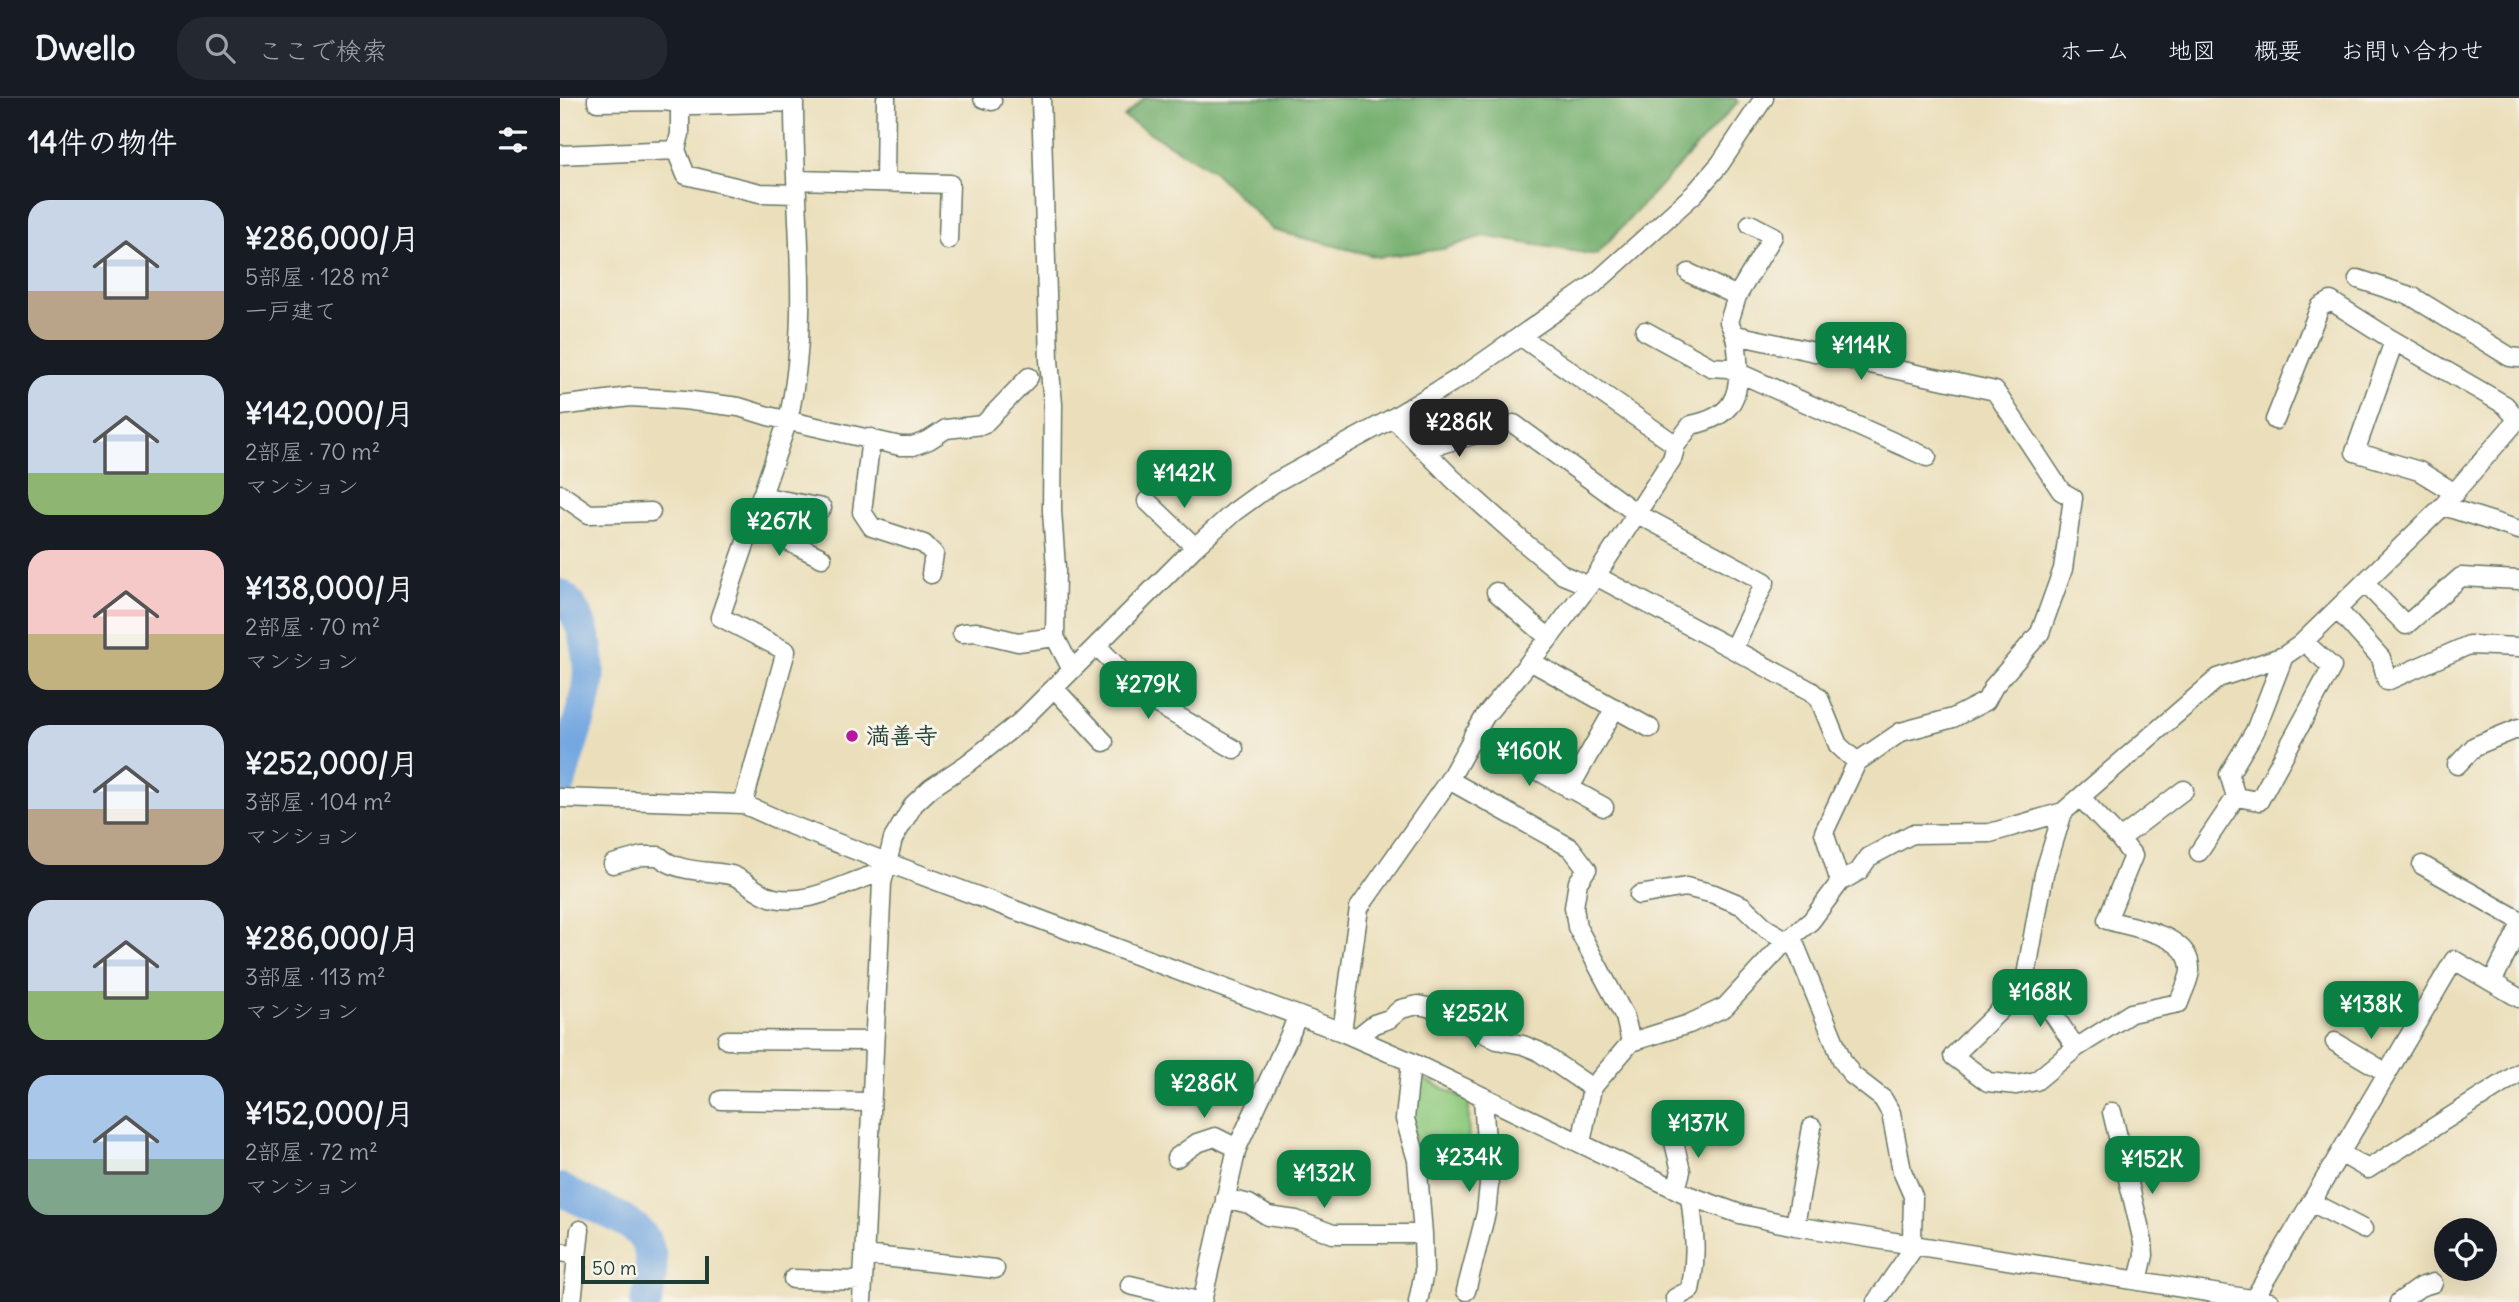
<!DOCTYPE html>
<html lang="ja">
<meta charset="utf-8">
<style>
body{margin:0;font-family:Delius,"Klee One",sans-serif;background:#242831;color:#f1f3f6;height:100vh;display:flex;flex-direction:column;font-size:26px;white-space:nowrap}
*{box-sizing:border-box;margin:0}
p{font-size:23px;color:#9ea1a6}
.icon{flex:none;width:38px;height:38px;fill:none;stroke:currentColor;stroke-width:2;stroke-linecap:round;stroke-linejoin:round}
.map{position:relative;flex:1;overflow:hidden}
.details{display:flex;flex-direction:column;background:#171b24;width:560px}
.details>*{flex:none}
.tools{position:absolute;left:1874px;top:1120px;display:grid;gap:14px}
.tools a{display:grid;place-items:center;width:63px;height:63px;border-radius:50%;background:#171b24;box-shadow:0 7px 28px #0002;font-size:35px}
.scale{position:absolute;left:21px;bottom:18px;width:128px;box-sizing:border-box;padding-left:7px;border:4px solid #1f3d34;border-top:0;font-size:19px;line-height:24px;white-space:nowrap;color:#1f3d34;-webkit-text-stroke:5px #f7f3e8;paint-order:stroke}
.price{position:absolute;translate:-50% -60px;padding:0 16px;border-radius:14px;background:#0b8043;color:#fff;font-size:23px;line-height:46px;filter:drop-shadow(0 2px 4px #0008)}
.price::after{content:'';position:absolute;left:50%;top:42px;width:21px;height:16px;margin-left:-10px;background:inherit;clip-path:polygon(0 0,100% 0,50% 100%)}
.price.selected{background:#222;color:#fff}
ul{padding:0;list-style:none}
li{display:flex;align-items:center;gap:21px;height:175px;padding:0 28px}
li span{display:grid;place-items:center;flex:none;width:196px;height:140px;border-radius:21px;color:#555}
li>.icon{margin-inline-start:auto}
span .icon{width:84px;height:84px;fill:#fffc;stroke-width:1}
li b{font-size:30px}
h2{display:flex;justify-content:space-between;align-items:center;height:84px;padding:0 28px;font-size:30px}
header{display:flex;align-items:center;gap:42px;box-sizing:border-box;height:98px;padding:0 35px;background:#171b24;border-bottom:2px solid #363941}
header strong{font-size:33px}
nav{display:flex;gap:38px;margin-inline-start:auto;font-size:24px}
.search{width:490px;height:63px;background:#242831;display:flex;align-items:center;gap:18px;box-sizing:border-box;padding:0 24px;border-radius:28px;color:#9ea1a6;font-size:26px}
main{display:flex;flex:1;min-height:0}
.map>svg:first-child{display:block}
.green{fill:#90cb7f;stroke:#58845a;stroke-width:2}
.forest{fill:#74af6e;stroke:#4a7651;stroke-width:2}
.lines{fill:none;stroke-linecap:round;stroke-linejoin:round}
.river{stroke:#75a8e1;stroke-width:32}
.minor-casing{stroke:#667663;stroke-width:21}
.minor{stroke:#fff;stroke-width:18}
.poi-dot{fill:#b5179e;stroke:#f7f3e8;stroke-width:2.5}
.labels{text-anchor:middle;stroke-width:6;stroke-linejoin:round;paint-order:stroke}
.poi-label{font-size:24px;font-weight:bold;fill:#1f3d34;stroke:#f7f3e8;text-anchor:start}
</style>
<header>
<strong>Dwello</strong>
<div class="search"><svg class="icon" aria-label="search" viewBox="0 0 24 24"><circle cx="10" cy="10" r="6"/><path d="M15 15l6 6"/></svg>ここで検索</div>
<nav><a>ホーム</a><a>地図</a><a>概要</a><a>お問い合わせ</a></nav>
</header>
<main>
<section class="details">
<h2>14件の物件<svg class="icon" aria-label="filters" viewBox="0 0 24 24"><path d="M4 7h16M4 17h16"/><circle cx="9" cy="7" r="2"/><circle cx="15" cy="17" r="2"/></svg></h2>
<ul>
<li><span style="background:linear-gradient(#c9d6e8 65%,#b9a48a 0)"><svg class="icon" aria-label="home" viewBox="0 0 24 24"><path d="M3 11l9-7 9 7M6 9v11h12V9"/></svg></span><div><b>¥286,000/月</b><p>5部屋 · 128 m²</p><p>一戸建て</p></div></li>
<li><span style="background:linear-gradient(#c9d6e8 70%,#8fb573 0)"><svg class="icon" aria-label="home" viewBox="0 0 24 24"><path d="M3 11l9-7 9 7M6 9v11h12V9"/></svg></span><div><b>¥142,000/月</b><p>2部屋 · 70 m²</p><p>マンション</p></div></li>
<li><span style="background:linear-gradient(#f6c9c9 60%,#c2b280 0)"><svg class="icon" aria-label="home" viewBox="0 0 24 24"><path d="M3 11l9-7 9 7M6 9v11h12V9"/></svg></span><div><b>¥138,000/月</b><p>2部屋 · 70 m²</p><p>マンション</p></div></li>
<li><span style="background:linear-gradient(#c9d6e8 60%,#b9a48a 0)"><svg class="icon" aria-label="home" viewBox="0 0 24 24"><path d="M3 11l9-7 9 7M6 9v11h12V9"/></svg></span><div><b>¥252,000/月</b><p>3部屋 · 104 m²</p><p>マンション</p></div></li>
<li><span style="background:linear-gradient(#c9d6e8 65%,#8fb573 0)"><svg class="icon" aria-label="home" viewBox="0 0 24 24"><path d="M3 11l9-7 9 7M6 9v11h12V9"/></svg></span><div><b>¥286,000/月</b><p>3部屋 · 113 m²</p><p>マンション</p></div></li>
<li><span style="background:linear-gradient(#a9c7e8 60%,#7fa58c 0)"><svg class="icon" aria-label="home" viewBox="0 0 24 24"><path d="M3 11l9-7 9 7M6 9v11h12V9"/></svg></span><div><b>¥152,000/月</b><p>2部屋 · 72 m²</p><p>マンション</p></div></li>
</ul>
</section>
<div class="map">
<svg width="1959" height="1204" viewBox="0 0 1959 1204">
<rect width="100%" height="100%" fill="#f7f3e8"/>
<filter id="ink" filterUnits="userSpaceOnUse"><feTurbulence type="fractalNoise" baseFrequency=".0143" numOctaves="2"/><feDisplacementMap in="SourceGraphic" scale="14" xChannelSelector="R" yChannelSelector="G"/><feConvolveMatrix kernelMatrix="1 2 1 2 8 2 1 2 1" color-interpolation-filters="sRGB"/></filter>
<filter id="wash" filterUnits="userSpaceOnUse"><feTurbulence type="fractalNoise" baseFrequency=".00686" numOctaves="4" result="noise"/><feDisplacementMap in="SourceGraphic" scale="28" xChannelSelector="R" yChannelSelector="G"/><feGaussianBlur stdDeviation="1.57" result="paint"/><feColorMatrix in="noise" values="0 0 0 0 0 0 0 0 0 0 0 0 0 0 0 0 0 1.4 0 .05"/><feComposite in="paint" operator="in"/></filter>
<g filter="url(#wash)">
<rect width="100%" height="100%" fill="#ebdfbb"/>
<path class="green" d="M856 977 909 1003 908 1073 863 1066 849 1021Z"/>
<path class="forest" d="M584 0H1175L1178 4 1036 157 923 138 883 151 818 159 713 132 653 73 564 19Z"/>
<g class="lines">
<path class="river" d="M0 497C25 517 32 562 27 592 21 623 7 654 0 686
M0 1091C57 1125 108 1119 86 1204"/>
</g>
</g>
<g filter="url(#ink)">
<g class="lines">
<g class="minor-casing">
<path id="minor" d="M37 0V4L104 3 135 7 234 4
M120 0V36L116 52 126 77 200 95 237 96
M423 0 432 3
M481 0 489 262 493 306 492 413 496 470 495 539 512 572
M0 57 116 52
M236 82 390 86 388 142
M325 84 326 0
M1129 175 1177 198
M1798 181 1853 199 1950 259 1959 260
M1085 233 1151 269 1168 270 1367 359
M1176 237 1435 293 1501 393 1513 400 1503 471 1480 535 1434 588 1426 603 1393 620 1341 634 1297 664
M960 238 1116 347
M1831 241 1945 307 1959 323
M0 308 70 299 124 302 179 309 208 318 340 348H353L369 342 386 331 423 327 469 279
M833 320 893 381 967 447 1003 477 1027 487
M1715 322 1760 209 1771 203 1834 243 1795 354 1859 373 1895 395
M954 326 1076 415 1205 484 1173 551
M311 340 302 414 312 429 364 446 374 456 371 476
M863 351 924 334
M0 396 29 416 91 414
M201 398 262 410
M587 403 635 449
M1883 408 1959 432
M193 426 262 460
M1036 478 1251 593 1259 600 1278 647 1297 664 1264 734 1280 784
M1805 485 1846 527 1901 479 1959 482
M936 494 989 540
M1777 511 1821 560 1827 583 1909 547 1959 549
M402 535 416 534 458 544 495 539
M537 548 590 602 674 651
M1724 558 1695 633 1669 676 1676 699 1699 703 1772 569 1744 544
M970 563 1090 630
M494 590 544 644
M913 637 1044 709
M1897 667 1915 648 1959 630
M889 682 1011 750 1027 771 1018 784 1014 809 1017 829 1065 919 1071 944
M1009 691 1055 610
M0 700 183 706 228 726 326 764 782 934 851 964 1130 1098 1180 1116 1235 1128 1710 1204
M183 706 226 553 160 519 228 322C252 219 233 105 234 0
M1503 714 1484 776 1464 889 1393 958 1428 984 1456 987 1476 983 1516 950 1571 915 1619 905C1622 895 1629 883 1630 873 1632 836 1573 830 1547 822L1573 758 1560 741 1521 700
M1560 741 1624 692
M1639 754 1676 699
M53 766 82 758H99C117 775 147 772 171 777 186 781 196 796 214 800 252 808 288 782 324 774
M1862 767 1959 822
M1079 797 1126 789 1154 796 1183 808 1207 831 1235 847 1282 962 1292 977 1323 1001 1331 1015 1342 1073 1353 1098 1352 1140 1355 1148 1316 1204
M1932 884 1959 830
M1464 889 1481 898 1516 950
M782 934 799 810 889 682 925 618 987 543 1036 478 1112 361 1116 347 1131 327C1171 319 1181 301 1178 261 1177 247 1176 237 1169 224L1177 198 1213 138 1190 126
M796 940 814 926 829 921 841 911 858 907 881 912 937 942 963 947 978 953 1032 990
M167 942 314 943
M1775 944 1827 975
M851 964 845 1021 857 1062 863 1136 864 1174 858 1204
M161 1002 311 1004
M1552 1014 1583 1144 1584 1157 1578 1183
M1111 1032 1121 1073 1116 1091
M1021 1045 1032 990 1071 944 1129 926 1165 909 1225 844 1251 823 1280 784 1299 773 1309 759 1352 736 1430 735 1503 714 1658 580 1724 558 1740 547 1883 408 1959 320
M1780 1055 1808 1071 1959 975
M616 1060 637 1045 655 1039 677 1050
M665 1100 689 1106 708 1118 736 1122 773 1136H863
M1751 1104 1803 1131
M1235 1128 1252 1029
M0 1154 17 1157
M304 1157 435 1171
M233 1181 303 1183
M570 1187 642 1204
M906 1193 926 1115 929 1087 923 1000
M1115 1200 1130 1192C1138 1158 1134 1132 1130 1098
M1694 1201 1894 862 1959 900
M12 1204 20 1132
M302 1204 322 785 333 741 354 706 371 690 407 666 460 624 635 449 674 414 714 385 833 320 909 274 1032 188 1134 96 1160 66 1204 0
M642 1204 677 1050 732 932 737 917
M1839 1204 1860 1189 1873 1185"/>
</g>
<use href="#minor" class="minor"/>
</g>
</g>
<circle class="poi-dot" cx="292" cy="638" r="7"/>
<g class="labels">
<g class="poi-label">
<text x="306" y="646">満善寺</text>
</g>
</g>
</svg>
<div class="tools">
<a><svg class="icon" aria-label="locate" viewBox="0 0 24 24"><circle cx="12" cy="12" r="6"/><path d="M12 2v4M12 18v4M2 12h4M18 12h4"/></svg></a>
</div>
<div class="scale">50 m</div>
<b class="price" style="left:1301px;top:284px">¥114K</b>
<b class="price selected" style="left:899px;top:361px">¥286K</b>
<b class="price" style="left:624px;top:412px">¥142K</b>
<b class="price" style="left:219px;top:460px">¥267K</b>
<b class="price" style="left:588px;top:623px">¥279K</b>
<b class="price" style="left:969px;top:690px">¥160K</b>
<b class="price" style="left:1480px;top:931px">¥168K</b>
<b class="price" style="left:1811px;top:943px">¥138K</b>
<b class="price" style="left:915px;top:952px">¥252K</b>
<b class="price" style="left:644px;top:1022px">¥286K</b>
<b class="price" style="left:1138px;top:1062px">¥137K</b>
<b class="price" style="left:909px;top:1096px">¥234K</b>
<b class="price" style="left:1592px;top:1098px">¥152K</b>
<b class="price" style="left:764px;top:1112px">¥132K</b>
</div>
</main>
